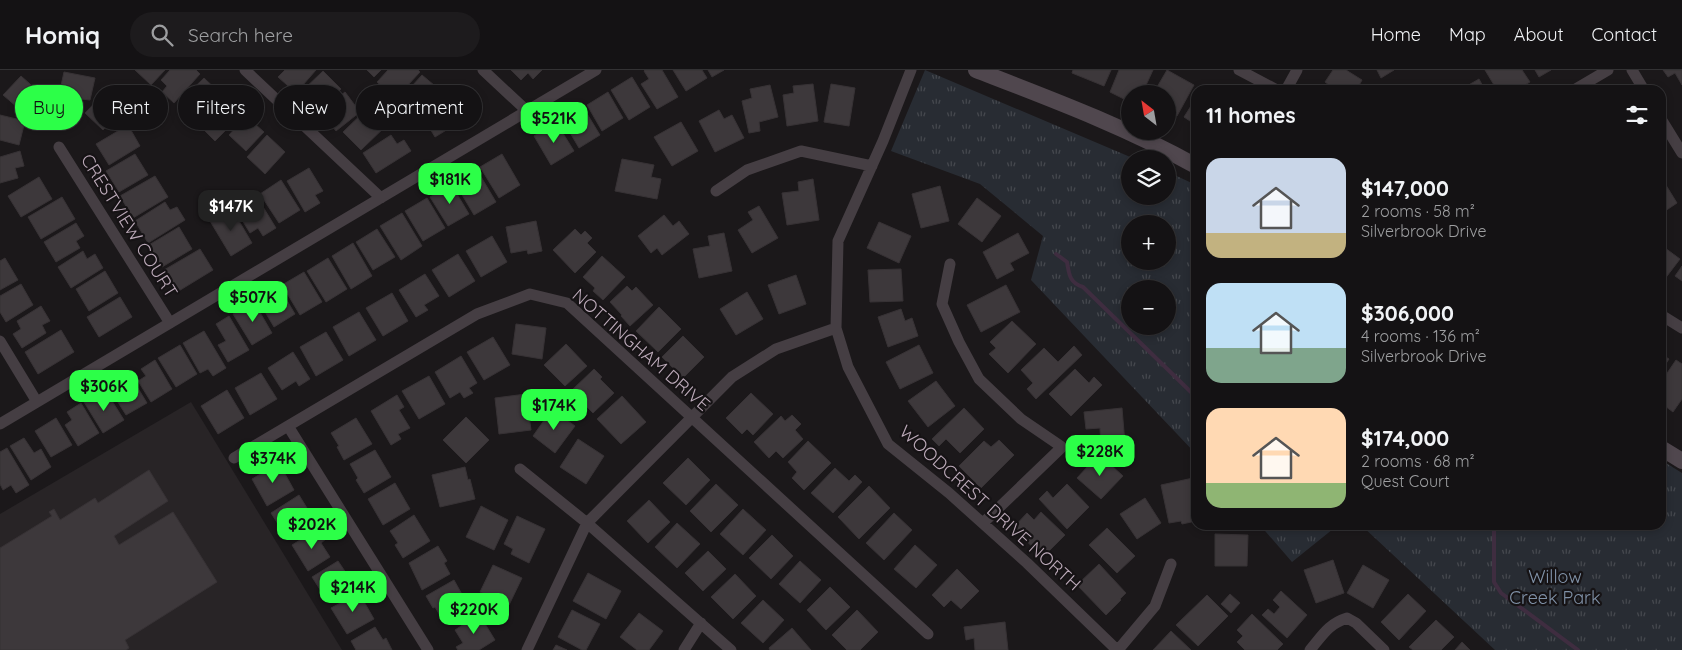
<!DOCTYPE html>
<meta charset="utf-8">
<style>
body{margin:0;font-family:Quicksand,sans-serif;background:#1d1b1d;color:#f1f3f6;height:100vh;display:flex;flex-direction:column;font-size:19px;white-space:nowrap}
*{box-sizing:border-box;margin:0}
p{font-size:16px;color:#9d9ea0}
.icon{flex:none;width:28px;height:28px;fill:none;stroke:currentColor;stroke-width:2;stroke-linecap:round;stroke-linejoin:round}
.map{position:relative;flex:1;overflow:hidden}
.sheet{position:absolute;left:1191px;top:15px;width:475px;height:445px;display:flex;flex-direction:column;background:#141214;border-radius:15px;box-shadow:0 2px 8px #0003,0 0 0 1px #333234}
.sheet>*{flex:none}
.banner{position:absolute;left:15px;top:15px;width:475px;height:45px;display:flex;gap:10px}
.needle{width:32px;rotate:329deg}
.fabs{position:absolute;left:1121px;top:15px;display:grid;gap:10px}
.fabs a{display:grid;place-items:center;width:55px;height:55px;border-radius:50%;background:#141214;box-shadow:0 2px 8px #0003,0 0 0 1px #333234;font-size:25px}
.price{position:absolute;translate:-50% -42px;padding:0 11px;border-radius:10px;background:#2cff48;color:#111;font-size:16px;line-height:32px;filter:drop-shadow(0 1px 2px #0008)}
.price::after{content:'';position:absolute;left:50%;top:30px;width:15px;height:11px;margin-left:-8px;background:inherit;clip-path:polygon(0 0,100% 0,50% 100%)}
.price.current{background:#222;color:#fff}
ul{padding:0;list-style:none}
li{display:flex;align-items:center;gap:15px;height:125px;padding:0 15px}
li span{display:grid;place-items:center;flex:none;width:140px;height:100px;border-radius:15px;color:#555}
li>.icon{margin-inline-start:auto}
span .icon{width:60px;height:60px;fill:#fffc;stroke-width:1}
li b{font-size:21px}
h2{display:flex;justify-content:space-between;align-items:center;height:60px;padding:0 15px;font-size:21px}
.tag{padding:0 18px;border-radius:22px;background:#141214;box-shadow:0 2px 8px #0003,0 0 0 1px #333234;font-size:18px;line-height:45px}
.tag.current{background:#2cff48;color:#111}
header{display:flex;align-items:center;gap:30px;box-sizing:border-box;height:70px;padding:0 25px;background:#141214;border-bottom:1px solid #333234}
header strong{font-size:24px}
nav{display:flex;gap:28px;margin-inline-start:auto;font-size:18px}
.search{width:350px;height:45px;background:#1d1b1d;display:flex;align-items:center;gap:12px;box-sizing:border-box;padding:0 18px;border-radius:28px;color:#9d9ea0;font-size:19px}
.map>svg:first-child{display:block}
.built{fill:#282426}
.park{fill:url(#park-tufts);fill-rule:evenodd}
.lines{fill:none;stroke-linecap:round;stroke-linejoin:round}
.stream{stroke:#3f2d40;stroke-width:4}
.building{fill:#3d383b;stroke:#373235}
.street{stroke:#453e43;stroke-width:11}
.secondary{stroke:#50474e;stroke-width:16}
.labels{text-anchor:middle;stroke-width:4.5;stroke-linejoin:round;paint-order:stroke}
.street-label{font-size:18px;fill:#bcaab9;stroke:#161315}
.park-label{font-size:18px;fill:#8092a8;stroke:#161315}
</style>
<header>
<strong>Homiq</strong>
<div class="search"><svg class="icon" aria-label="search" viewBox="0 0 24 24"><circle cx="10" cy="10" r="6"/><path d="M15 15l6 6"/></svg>Search here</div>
<nav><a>Home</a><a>Map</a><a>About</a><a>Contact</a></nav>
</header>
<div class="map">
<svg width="1682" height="580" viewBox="0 0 1682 580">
<defs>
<pattern id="park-tufts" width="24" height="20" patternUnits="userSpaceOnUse" patternTransform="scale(1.25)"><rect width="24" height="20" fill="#282c33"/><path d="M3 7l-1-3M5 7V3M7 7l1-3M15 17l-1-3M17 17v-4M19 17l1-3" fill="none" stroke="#45484e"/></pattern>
</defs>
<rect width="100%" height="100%" fill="#1b181a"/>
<path class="built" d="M191 332 342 580H0V444Z"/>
<path class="park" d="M925 0 1135 89H1130V126H1168V102L1196 115V384L1031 210 1043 166 980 114 891 81ZM1130 154H1168V191H1130ZM1130 219H1168V256H1130Z
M1661 390 1682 403V580H1495L1361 455H1661Z
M1260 455H1338L1292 492Z"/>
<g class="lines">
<path class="stream" d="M1056 184 1067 192C1069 205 1070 213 1083 217L1195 326
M1494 455V512L1501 523 1578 580"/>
</g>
<path class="building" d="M135 0H165L151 15Z
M170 0H196L200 4 174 33 162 22 167 16 161 10Z
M285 0H316L296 23 278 7Z
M367 0H381L374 7Z
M388 0H418L420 2 395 29 377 12Z
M511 0H542L533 9 528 3 521 10Z
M645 0H662L678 27 657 39 641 14 649 9 644 1Z
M673 0H702L707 8 686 21Z
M708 0H724L712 7Z
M1073 0H1111L1104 16 1072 3Z
M1119 0H1153L1142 24H1130V32L1110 22Z
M1167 0 1194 15 1177 46 1168 41V24H1153Z
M1333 0H1346L1362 10 1357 19 1359 20H1330L1332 17 1325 12Z
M1377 0H1394L1381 8Z
M1485 0H1522L1530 12 1516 20H1497Z
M1535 0H1551L1539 7Z
M1663 0H1682V15L1675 3 1668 7Z
M323 1 341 19 317 42 299 24Z
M64 2 95 8 90 30 81 29 79 39 57 34Z
M422 5 441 21 420 44 401 28Z
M21 6 48 30 31 49 3 25Z
M632 7 650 37 629 50 611 20Z
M204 8 222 25 196 51 178 33Z
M1479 9 1485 20H1460Z
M813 14 818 51 787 56 783 25 794 23 793 16Z
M831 14 855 18 849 56 824 52Z
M770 15 778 47 759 52 760 61 749 63 742 31 752 28 750 19Z
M111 16 129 33 103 60 85 43Z
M345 22 360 42 336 61 320 41Z
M608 22 623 48 602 61 587 35Z
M224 27 242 44 215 71 198 54Z
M1196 28V55L1184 47Z
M445 34 451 44 460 39 466 48 435 67 423 47Z
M371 35 389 53 361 80 343 62Z
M583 37 600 65 579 78 562 49Z
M719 40 724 49 732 45 744 68 715 82 699 51Z
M0 45 25 51 19 75 0 70Z
M246 46 264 62 246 81 229 65Z
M556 52 574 81 551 95 534 66Z
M681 52 698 81 672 96 654 67Z
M128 55 140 76 109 95 96 74Z
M267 65 285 82 265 104 247 87Z
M391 65 397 74 404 70 411 81 376 103 363 83Z
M20 81 24 96 15 98 18 108 0 113V87Z
M135 84 148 105 119 122 106 101Z
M502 84 520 115 499 128 480 97Z
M622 89 654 95 651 107 661 109 657 129 615 121Z
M309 98 323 121 315 125 320 133 305 142 287 111Z
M477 100 496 132 474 145 455 113Z
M155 106 168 127 133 148 120 126Z
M39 107 52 129 21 147 8 126Z
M1661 107 1677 133 1662 143 1661 142Z
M813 109 819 150 787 155 782 123 799 121 798 112Z
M281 110 300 140 279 153 260 124Z
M451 114 469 144 448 156 430 127Z
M940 116 949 151 921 158 912 124Z
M62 127 75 149 41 169 28 147Z
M257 127 276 158 263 166 258 158 250 163 236 140Z
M427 128 445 158 423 171 405 141Z
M977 128 1001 146 982 172 958 154Z
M165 132 170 140 177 137 185 150 148 173 135 151Z
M759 136 778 168 752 183 738 160 753 150 748 142Z
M232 139 252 173 231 186 210 151Z
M402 143 422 176 401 190 380 156Z
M664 145 673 156 679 151 689 164 662 185 657 178 651 183 638 166Z
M536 151 542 181 528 184 527 180 511 183 506 157Z
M879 152 911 166 899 193 867 178Z
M76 153 84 166 76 171 80 178 56 192 44 172Z
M179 157 192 179 162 197 149 175Z
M377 159 395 187 373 200 356 172Z
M575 159 581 165 585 161 592 168 587 173 596 182 575 203 553 180Z
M724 163 732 201 699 208 693 179 710 176 708 166Z
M1018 163 1029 183 1010 193 1014 200 997 209 983 182Z
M492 166 507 192 481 207 466 181Z
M353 173 372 206 351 219 332 186Z
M1661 175 1680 189 1661 214Z
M200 179 213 200 177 222 164 200Z
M83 181 87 189 95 184 103 198 71 218 58 197Z
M458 184 475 211 449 227 432 200Z
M602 186 625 207 603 230 593 221 595 218 583 207Z
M5 188 18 210 0 220V191Z
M328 188 347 219 326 232 307 201Z
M1682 196V211L1675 206Z
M901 199 903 231 870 232 868 200Z
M105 201 118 223 89 241 76 219Z
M304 202 322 232 300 245 282 215Z
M425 204 439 226 424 235 428 240 416 247 399 220Z
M796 205 806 234 779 244 768 215Z
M21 214 33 235 6 252 0 242V226Z
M1006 215 1020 242 981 262 967 235Z
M627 216 632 221 636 217 653 235 630 256 621 246 622 245 610 232Z
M279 217 295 244 274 257 258 230Z
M747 222 763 249 736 265 720 239Z
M392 223 408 251 383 266 366 238Z
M120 227 132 247 99 267 87 247Z
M254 232 272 263 252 275 233 244Z
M41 236 50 251 42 255 46 263 22 278 13 264 21 259 17 251Z
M659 237 681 259 658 282 636 261Z
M901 239 905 251 912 248 918 266 888 277 878 247Z
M359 242 376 270 349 286 333 257Z
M229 246 249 280 228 292 218 275 226 271 216 254Z
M1012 251 1036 274 1008 303 989 284 996 278 990 272Z
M516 254 546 258 542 289 512 284Z
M61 260 74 282 38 304 25 282Z
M204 261 226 298 213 306 208 299 200 303 183 273Z
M326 262 343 290 316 306 300 277Z
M683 266 704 287 683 308 662 287Z
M493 267 510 295 484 310 467 282Z
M566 274 587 296 565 316 544 295Z
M180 275 197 304 176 317 158 288Z
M919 275 933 303 900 319 886 292Z
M1074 276 1082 285 1036 329 1027 319 1033 313 1021 300 1044 278 1058 292Z
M293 282 310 309 299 316 296 311 282 320 268 298Z
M1661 284 1669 289 1661 301Z
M461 286 477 313 469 318 473 323 464 328 460 322 450 328 435 302Z
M155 290 172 319 151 332 138 311 146 306 141 299Z
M1676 290 1682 294V329L1673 342 1661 333V312Z
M594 299 602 307 600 309 614 323 593 343 571 321Z
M1075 299 1089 313 1094 307 1102 315 1071 346 1049 324Z
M261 303 277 329 250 345 235 318Z
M130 305 147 333 126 345 109 318Z
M429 306 445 334 419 349 402 321Z
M936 311 955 336 928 357 908 331Z
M227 320 244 348 218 364 201 336Z
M99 323 103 330 109 326 124 350 103 363 84 332Z
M751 323 773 344 753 365 747 359 742 364 726 348Z
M526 324 531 360 499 364 495 328Z
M397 325 404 337 399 340 410 358 398 364 401 369 391 375 371 341Z
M622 326 646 352 621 374 597 349Z
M81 333 99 363 78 376 65 355 72 350 67 342Z
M964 338 984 359 960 383 946 369 939 376 932 369Z
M1122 338 1125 374 1101 376 1100 358 1086 359 1084 342Z
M552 339 575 356 555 383 533 366Z
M792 345 801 354 795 360 803 369 783 388 776 381 769 388 754 372 781 346 785 351Z
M466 347 489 370 466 393 443 370Z
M56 348 72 375 51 387 35 361Z
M356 348 372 374 344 390 337 377 339 376 331 363Z
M24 368 34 383 41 379 51 397 31 410 10 376Z
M578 369 604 386 586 414 560 397Z
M999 370 1014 385 981 418 959 396 984 371 991 377Z
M808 371 831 393 804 420 792 408 797 402 788 392Z
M7 378 29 415 16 423 11 415 3 420 0 414V382Z
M375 380 391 407 364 423 356 410 358 408 350 394Z
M1099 384 1123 406 1101 429 1077 408Z
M688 388 710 410 686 435 663 413Z
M279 393 294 420 267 436 252 409Z
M465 397 468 410 470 409 475 429 440 437 432 405Z
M835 398 849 411 855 405 862 412 833 443 811 423Z
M149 400 168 431 114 466 119 475 173 442 217 512 125 570 129 578 126 580H0V478L52 446 49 442 54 439 60 450 95 428 98 433Z
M1193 408 1196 424V451L1182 454 1181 451 1169 453 1161 415Z
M395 413 410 439 383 455 368 429Z
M716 414 738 435 711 462 690 441Z
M1067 414 1089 437 1067 459 1039 429 1047 421 1053 428Z
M869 416 890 438 859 469 838 447Z
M299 425 315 451 287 468 271 443Z
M1145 428 1161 453 1137 469 1120 444Z
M649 430 670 452 648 473 627 451Z
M481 436 508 450 494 480 466 467Z
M743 439 766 460 743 485 720 464Z
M1041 442 1065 465 1043 487 1013 458 1027 443 1034 450Z
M894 443 912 460 884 490 866 473Z
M414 445 430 471 403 488 395 475 398 473 390 461Z
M517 446 545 459 529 493 511 484 513 479 504 474Z
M677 453 700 474 677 498 655 477Z
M319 458 326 469 321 473 330 487 308 501 292 475Z
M1107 458 1135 486 1117 503 1089 475Z
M1215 464 1248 465 1247 496H1215Z
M772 465 793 486 771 509 749 488Z
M915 475 937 495 916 518 894 499Z
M438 476 447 491 444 493 450 504 422 520 409 493Z
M708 481 726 499 703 521 685 503Z
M1333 490 1344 523 1316 533 1304 500Z
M338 491 355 516 328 532 312 507Z
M800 491 821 510 800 533 779 514Z
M1099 494 1126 523 1120 529 1121 530 1106 545 1077 515Z
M493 495 522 508 509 535 480 522Z
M1363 495 1389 510 1373 538 1347 523Z
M957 499 979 521 961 539 951 530 944 537 932 525Z
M588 503 621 521 606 549 573 531Z
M735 504 756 526 733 549 711 527Z
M454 510 469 537 444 552 435 537 433 538 426 526Z
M830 517 850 537 826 560 807 540Z
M1281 521 1307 545 1287 568 1262 545 1268 539 1274 544 1280 537 1273 530Z
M359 523 374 549 347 564 331 538Z
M1230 524 1240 533 1231 543 1221 534Z
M1408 524 1426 541 1399 570 1381 552Z
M1207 525 1228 546 1198 576 1176 555Z
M763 530 784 550 763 573 741 553Z
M572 540 600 554 586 580H582L558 567Z
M857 540 878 562 860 580H847L832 565Z
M639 543 663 561 649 580H637L620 567Z
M479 544 495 570 479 580H458L456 577 463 573 455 560Z
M1252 544 1283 574 1277 580H1245L1237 572 1243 566 1237 560Z
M1436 550 1454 567 1441 580H1413L1409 577Z
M1005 552 1008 580H975L974 568 966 570 964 557Z
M375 557 383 570 386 568 392 580H356L351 571Z
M792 558 811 580H770L769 578Z
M1171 561 1191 580H1153Z
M1462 572 1470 580H1455Z
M556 575 567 580H553Z"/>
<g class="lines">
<path class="street" d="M245 0 381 128
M483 0 527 41
M911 0 883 71 838 171 836 258 848 297 888 374 949 423 1027 493 1117 580
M1239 0 1277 20
M1632 0 1644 20
M1286 20 1297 0
M1574 20 1608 0
M1661 49 1682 83
M59 77 170 253
M716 121 747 100 801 81 872 96
M950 194 942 234 959 272 979 309 1021 349 1062 377 983 453
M1661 245 1682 258
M0 271 37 332
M0 354 596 0
M288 356 428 580
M234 388 477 244 530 224 567 233 928 564
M520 399 587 453 731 580
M527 580 587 453 732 307 776 279 836 258
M684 580 701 553
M1118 580 1155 536 1171 494
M1310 580C1322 566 1328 554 1347 548L1356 553 1384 580"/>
<path class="secondary" d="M976 0C1051 29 1126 57 1196 96
M1661 378 1682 391"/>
</g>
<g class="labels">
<g class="street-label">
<text transform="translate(129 156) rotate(58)" y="6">CRESTVIEW COURT</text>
<text transform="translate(641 280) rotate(41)" y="6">NOTTINGHAM DRIVE</text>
<text transform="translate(990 438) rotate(42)" y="6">WOODCREST DRIVE NORTH</text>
</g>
<g class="park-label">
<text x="1555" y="513">Willow<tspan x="1555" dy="21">Creek Park</tspan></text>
</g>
</g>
</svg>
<div class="fabs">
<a><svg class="needle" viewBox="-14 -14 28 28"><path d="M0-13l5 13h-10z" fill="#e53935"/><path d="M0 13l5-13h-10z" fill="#9d9ea0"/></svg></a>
<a><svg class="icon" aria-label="layers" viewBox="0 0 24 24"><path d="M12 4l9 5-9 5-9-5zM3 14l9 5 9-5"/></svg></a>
<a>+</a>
<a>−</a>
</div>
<b class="price" style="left:554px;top:74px">$521K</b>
<b class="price" style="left:450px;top:135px">$181K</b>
<b class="price current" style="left:231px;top:162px">$147K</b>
<b class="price" style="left:253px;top:253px">$507K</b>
<b class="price" style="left:104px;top:342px">$306K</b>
<b class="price" style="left:554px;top:361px">$174K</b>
<b class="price" style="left:1100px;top:407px">$228K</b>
<b class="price" style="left:273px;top:414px">$374K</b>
<b class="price" style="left:312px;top:480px">$202K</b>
<b class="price" style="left:353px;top:543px">$214K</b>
<b class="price" style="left:474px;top:565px">$220K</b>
<div class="banner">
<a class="tag current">Buy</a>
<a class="tag">Rent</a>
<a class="tag">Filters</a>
<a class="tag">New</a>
<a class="tag">Apartment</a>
</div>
<section class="sheet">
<h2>11 homes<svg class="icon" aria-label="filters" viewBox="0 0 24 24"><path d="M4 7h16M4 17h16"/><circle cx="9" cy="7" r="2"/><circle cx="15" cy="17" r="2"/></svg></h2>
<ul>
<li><span style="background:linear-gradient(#c9d6e8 75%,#c2b280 0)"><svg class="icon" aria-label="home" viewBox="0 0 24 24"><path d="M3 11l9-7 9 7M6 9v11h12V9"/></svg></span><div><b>$147,000</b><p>2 rooms · 58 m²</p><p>Silverbrook Drive</p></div></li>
<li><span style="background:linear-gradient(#bfe0f5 65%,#7fa58c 0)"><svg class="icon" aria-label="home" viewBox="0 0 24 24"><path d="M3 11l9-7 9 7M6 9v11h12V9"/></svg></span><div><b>$306,000</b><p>4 rooms · 136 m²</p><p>Silverbrook Drive</p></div></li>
<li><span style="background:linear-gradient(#ffd9b3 75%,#8fb573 0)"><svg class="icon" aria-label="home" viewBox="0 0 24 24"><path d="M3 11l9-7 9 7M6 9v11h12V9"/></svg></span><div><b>$174,000</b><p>2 rooms · 68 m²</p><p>Quest Court</p></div></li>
</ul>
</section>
</div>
